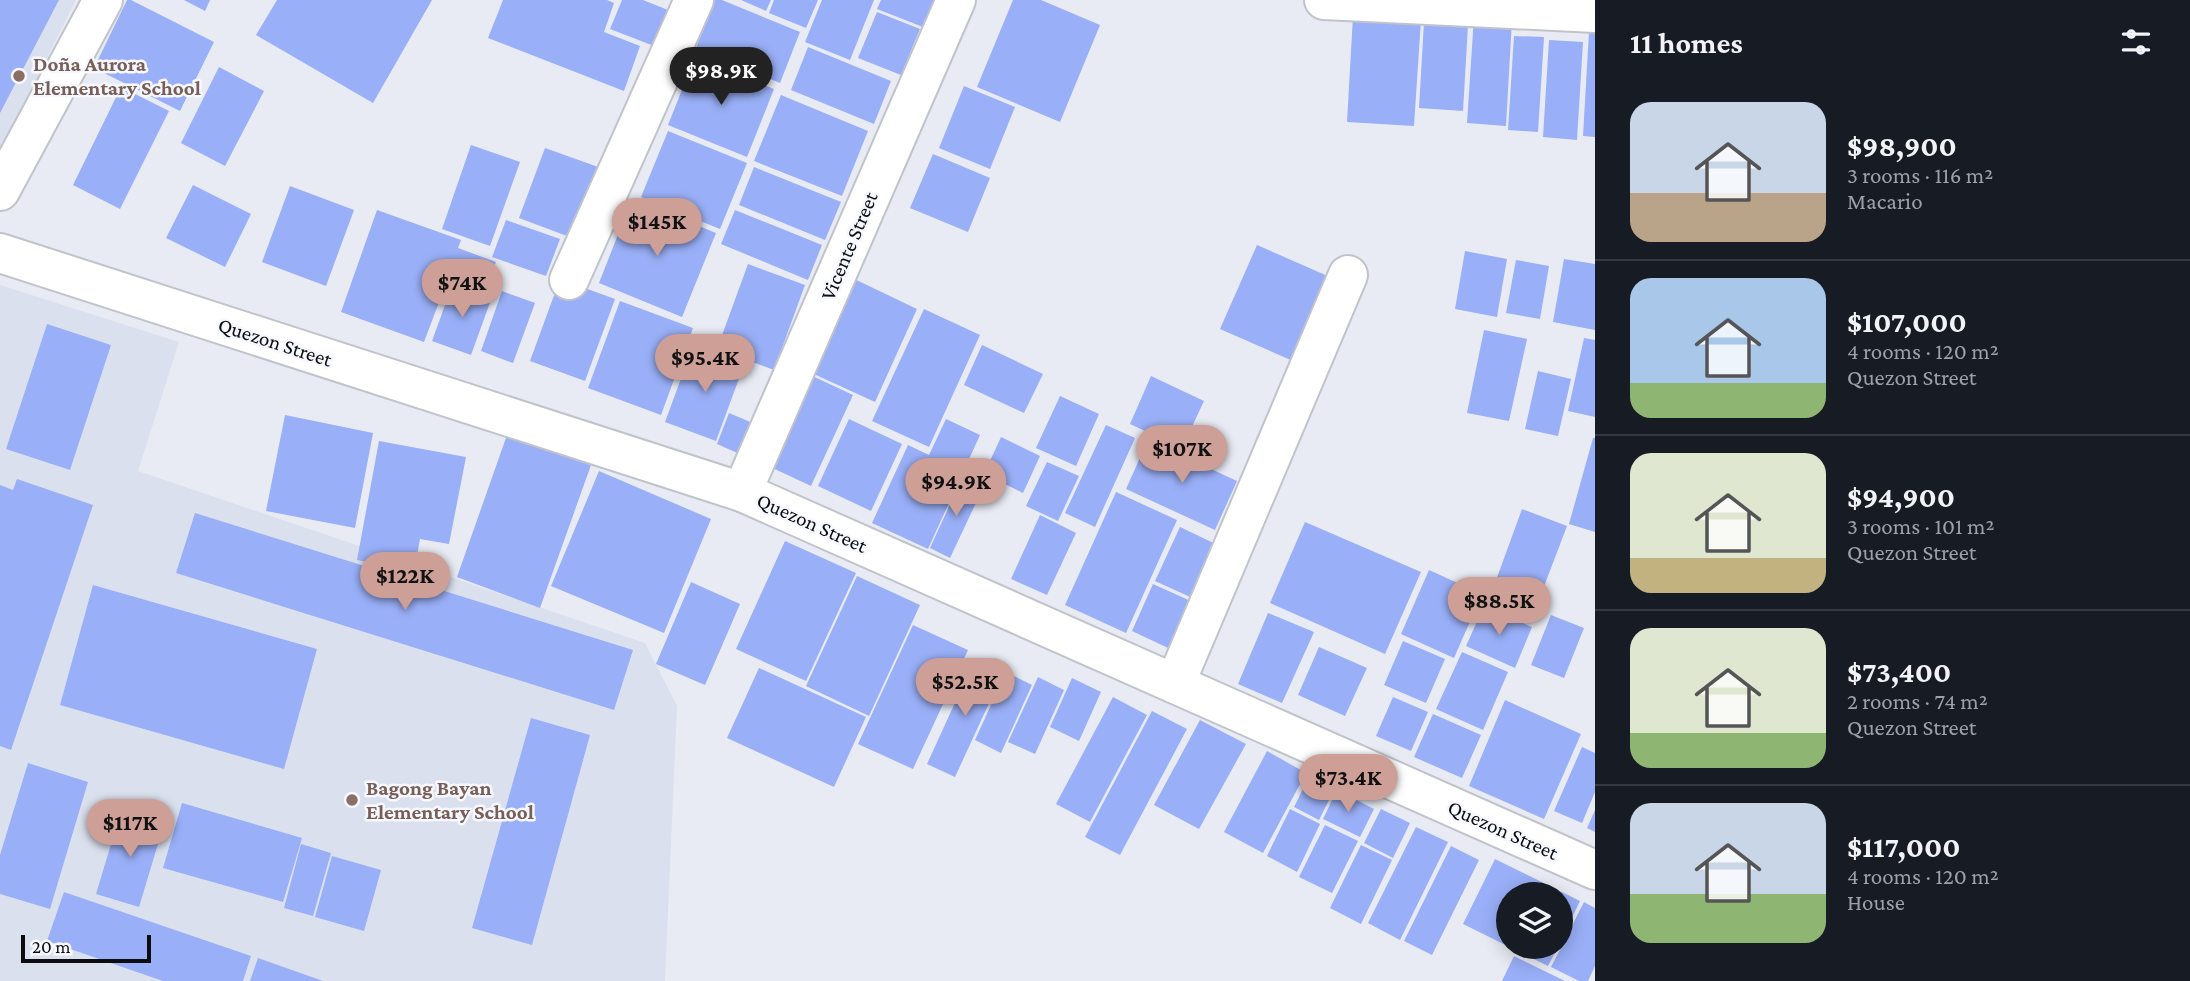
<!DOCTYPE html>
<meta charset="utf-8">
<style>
body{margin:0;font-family:"Crimson Pro",serif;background:#20242c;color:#f1f3f6;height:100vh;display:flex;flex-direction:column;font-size:26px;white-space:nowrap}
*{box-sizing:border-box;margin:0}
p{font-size:23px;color:#9ea1a6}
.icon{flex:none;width:38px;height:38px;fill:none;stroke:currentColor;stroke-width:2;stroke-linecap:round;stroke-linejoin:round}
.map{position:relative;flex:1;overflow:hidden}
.side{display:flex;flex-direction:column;background:#171b24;width:595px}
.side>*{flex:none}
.controls{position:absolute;left:1496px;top:882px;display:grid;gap:14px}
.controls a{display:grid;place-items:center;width:77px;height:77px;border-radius:50%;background:#171b24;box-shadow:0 4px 18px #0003;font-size:35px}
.scale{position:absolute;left:21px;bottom:18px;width:130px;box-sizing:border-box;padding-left:7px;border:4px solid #0d0d10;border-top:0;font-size:19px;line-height:24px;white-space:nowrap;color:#0d0d10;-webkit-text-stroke:5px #f6f8ff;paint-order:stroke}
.price{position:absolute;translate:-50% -60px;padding:0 16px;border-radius:24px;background:#cd9f96;color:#111;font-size:23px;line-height:46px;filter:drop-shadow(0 2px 4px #0008)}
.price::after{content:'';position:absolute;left:50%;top:42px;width:21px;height:16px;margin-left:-10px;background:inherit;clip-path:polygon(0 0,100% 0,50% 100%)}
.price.active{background:#222;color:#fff}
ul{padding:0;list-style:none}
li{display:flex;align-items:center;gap:21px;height:175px;padding:0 35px}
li+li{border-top:2px solid #363941}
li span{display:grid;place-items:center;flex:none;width:196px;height:140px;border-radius:21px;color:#555}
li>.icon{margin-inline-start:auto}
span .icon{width:84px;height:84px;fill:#fffc;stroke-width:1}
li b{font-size:30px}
h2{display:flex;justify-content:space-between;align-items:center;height:84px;padding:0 35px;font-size:30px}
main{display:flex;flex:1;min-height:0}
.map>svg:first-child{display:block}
.built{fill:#dbe0ee}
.building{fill:#99aff7}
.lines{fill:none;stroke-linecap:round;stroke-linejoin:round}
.minor-casing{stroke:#c1c3cb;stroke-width:42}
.major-casing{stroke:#c1c3cb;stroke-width:42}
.minor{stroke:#fff;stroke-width:38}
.major{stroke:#fff;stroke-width:38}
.education-dot{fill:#8d6e63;stroke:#f6f8ff;stroke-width:2.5}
.labels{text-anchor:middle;stroke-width:5;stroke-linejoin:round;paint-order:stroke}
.education-label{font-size:21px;font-weight:bold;fill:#785e54;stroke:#f6f8ff;text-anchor:start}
.street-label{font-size:21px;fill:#0d0d10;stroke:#f6f8ff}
</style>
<main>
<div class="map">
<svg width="1595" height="981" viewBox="0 0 1595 981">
<rect width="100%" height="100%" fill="#e8ebf3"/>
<path class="built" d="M0 0H76L0 152Z
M0 285 179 342 138 471 645 643 677 706 665 981H0Z"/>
<path class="building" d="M0 0H59L0 113Z
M127 0H131L214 42 180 111 94 68Z
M184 0H210L205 11Z
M277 0H432L373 103 256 35Z
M503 0H607L614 3 604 32 640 46 624 91 488 38Z
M622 0H643L668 10 654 46 610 29Z
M715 0H722L800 32 780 83 696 48Z
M741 0H771L766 11Z
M774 0H818L806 28 769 13Z
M822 0H874L850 60 805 42Z
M881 0H934L923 27 877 9Z
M1013 0H1041L1100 25 1060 122 977 87Z
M877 12 920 29 901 75 858 58Z
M1353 16 1421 20 1414 126 1347 122Z
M1474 17 1512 20 1506 126 1467 123Z
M1424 22 1468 25 1463 111 1419 108Z
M1589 32H1595V137L1583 136Z
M1514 36 1544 37 1538 132 1508 130Z
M1549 40 1583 42 1577 140 1543 137Z
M808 47 891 81 874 124 791 90Z
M695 57 774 89 747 157 668 125Z
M219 67 264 91 225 166 181 143Z
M964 86 1015 107 990 169 939 148Z
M121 87 169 111 120 209 73 185Z
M781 95 868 131 842 196 754 161Z
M668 131 747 163 720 229 641 197Z
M471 145 520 162 490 246 442 229Z
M545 148 601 168 575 239 519 218Z
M933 154 990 178 968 232 910 208Z
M754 167 841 202 825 240 739 205Z
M193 185 251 214 225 267 166 238Z
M290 186 354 210 326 286 262 262Z
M632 199 716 233 682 317 599 283Z
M377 210 461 240 458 248 496 262 486 287 450 273 424 342 341 312Z
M735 210 822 245 808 280 721 244Z
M506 220 560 239 546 276 492 257Z
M1257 245 1339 281 1302 365 1220 329Z
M1465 251 1507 259 1497 317 1455 309Z
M1564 259 1595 264V330L1553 322Z
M1516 260 1549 266 1540 319 1506 313Z
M748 264 805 285 774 370 717 349Z
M846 275 917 309 875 402 803 369Z
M560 279 615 299 585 381 530 361Z
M453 283 492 297 471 355 432 341Z
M502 291 535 303 513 363 481 351Z
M620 301 693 328 661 415 588 388Z
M924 309 980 335 929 447 872 421Z
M47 324 111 345 70 470 6 449Z
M1484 330 1527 339 1509 421 1467 413Z
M1584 338 1595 340V417L1568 411Z
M982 345 1043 374 1024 413 964 385Z
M693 346 744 365 716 441 665 422Z
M1538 371 1571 379 1558 436 1525 429Z
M806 373 853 395 811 486 764 464Z
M1151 376 1204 401 1182 448 1130 424Z
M1060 396 1099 414 1076 466 1036 448Z
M729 413 755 424 742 455 717 444Z
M285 415 373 433 355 528 266 511Z
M849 419 902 444 871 511 818 486Z
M946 419 980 435 928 549 872 523 908 445 929 455Z
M1106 425 1135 438 1095 527 1065 513Z
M507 435 591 465 540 608 457 577Z
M1001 437 1040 456 1023 493 984 474Z
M1593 438H1595V532L1569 524Z
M1148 440 1237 481 1215 530 1126 489Z
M379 441 466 457 449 544 420 539 414 571 357 560Z
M1047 462 1079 476 1058 521 1026 506Z
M599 471 711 519 664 633 551 586Z
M962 478 983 488 950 558 930 548Z
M17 479 93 505 11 750 0 746V485L13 490Z
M1116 492 1177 520 1126 633 1065 605Z
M1522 509 1567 526 1535 610 1491 594Z
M195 513 633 650 614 710 176 573Z
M1040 515 1076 533 1047 595 1011 579Z
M1305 522 1421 572 1385 654 1270 603Z
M1180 527 1224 548 1199 601 1155 581Z
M785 541 856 573 806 681 736 649Z
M1429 570 1482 594 1454 658 1401 634Z
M857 576 920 605 869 716 806 686Z
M691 582 740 604 705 685 656 664Z
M1153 584 1204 607 1183 655 1132 631Z
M93 585 317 649 284 769 60 705Z
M1484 606 1532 627 1515 668 1466 646Z
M1268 613 1314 632 1282 703 1238 684Z
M1551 615 1584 628 1564 678 1531 665Z
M913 625 968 650 913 769 858 744Z
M1403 641 1445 659 1426 703 1384 685Z
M1319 647 1367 668 1345 716 1298 695Z
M1462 652 1508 672 1483 730 1436 709Z
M975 659 1003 673 955 777 927 764Z
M759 668 866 717 834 787 727 738Z
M1006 672 1032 685 1001 753 975 740Z
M1038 677 1064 690 1035 754 1008 742Z
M1072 678 1101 692 1079 741 1050 727Z
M1113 697 1147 715 1090 822 1056 804Z
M1393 697 1428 712 1411 751 1376 736Z
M1505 700 1581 734 1544 819 1469 786Z
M1152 711 1187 729 1120 855 1085 837Z
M1433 714 1481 735 1462 778 1414 757Z
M531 718 590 735 532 945 472 928Z
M1200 720 1246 744 1199 829 1154 805Z
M1582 747 1595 753V792L1582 823 1554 811Z
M1267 751 1306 773 1263 853 1224 832Z
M28 763 88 782 50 909 0 894V855Z
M1309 777 1334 790 1319 820 1294 807Z
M1337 790 1374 809 1360 837 1323 819Z
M182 803 302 838 283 902 163 868Z
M1290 809 1320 824 1297 872 1267 856Z
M1381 809 1410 823 1393 858 1364 843Z
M1595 810V832L1587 828Z
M121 811 164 824 139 907 96 894Z
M1325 825 1358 841 1332 893 1299 877Z
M1416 827 1448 842 1400 940 1368 923Z
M301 844 331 853 313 916 284 908Z
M1361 845 1392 860 1361 924 1330 908Z
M1451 846 1479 860 1432 955 1404 941Z
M332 856 381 870 364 931 315 917Z
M1495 859 1580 901 1561 940V894H1508V947H1558L1548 966 1463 924Z
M64 892 251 956 243 981H163L47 941Z
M1584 902 1595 908V966L1588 981H1579L1551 967Z
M1514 956 1565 981H1502Z
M258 958 323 981H250Z"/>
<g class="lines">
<g class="minor-casing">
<path id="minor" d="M1324 0 1595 13
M0 191 103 0
M569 280 694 0
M742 492 956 0
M1175 684 1348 275"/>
</g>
<g class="major-casing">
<path id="major" d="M0 253 742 492 1595 870"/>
</g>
<use href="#minor" class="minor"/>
<use href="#major" class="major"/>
</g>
<g class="education-dot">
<circle cx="19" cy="76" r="7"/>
<circle cx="352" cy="800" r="7"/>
</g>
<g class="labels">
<g class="education-label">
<text x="33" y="71">Doña Aurora<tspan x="33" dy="24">Elementary School</tspan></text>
<text x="366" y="795">Bagong Bayan<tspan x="366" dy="24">Elementary School</tspan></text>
</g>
<g class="street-label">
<text transform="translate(849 246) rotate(-67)" y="7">Vicente Street</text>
<text transform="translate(275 342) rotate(18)" y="7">Quezon Street</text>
<text transform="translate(812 523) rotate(24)" y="7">Quezon Street</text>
<text transform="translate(1503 830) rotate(24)" y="7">Quezon Street</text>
</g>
</g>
</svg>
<div class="controls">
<a><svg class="icon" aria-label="layers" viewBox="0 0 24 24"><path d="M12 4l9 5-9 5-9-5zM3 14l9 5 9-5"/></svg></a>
</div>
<div class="scale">20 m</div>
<b class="price active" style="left:721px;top:107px">$98.9K</b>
<b class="price" style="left:657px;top:258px">$145K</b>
<b class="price" style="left:462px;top:319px">$74K</b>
<b class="price" style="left:705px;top:394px">$95.4K</b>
<b class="price" style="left:1182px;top:485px">$107K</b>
<b class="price" style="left:956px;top:518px">$94.9K</b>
<b class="price" style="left:405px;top:612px">$122K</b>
<b class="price" style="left:1499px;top:637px">$88.5K</b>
<b class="price" style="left:965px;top:718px">$52.5K</b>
<b class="price" style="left:1348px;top:814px">$73.4K</b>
<b class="price" style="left:130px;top:859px">$117K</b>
</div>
<section class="side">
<h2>11 homes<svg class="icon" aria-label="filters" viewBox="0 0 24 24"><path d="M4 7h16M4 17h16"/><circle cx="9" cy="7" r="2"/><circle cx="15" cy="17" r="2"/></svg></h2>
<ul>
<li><span style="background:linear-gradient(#c9d6e8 65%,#b9a48a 0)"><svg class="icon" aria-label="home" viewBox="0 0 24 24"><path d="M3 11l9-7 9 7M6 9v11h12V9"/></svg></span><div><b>$98,900</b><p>3 rooms · 116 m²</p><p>Macario</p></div></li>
<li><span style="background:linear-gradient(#a9c7e8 75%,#8fb573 0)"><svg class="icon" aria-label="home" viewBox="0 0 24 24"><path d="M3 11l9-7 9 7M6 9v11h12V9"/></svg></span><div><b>$107,000</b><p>4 rooms · 120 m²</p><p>Quezon Street</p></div></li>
<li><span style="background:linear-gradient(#dfe7d0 75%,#c2b280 0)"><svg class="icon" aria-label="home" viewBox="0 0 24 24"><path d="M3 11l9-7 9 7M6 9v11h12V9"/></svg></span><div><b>$94,900</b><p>3 rooms · 101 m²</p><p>Quezon Street</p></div></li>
<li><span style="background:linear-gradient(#dfe7d0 75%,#8fb573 0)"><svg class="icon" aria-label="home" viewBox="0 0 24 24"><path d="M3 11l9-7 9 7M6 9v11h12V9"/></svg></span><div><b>$73,400</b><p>2 rooms · 74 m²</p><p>Quezon Street</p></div></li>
<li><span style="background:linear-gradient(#c9d6e8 65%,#8fb573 0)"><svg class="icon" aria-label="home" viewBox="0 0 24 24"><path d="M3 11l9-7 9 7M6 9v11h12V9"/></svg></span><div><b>$117,000</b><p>4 rooms · 120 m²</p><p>House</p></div></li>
</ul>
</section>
</main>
